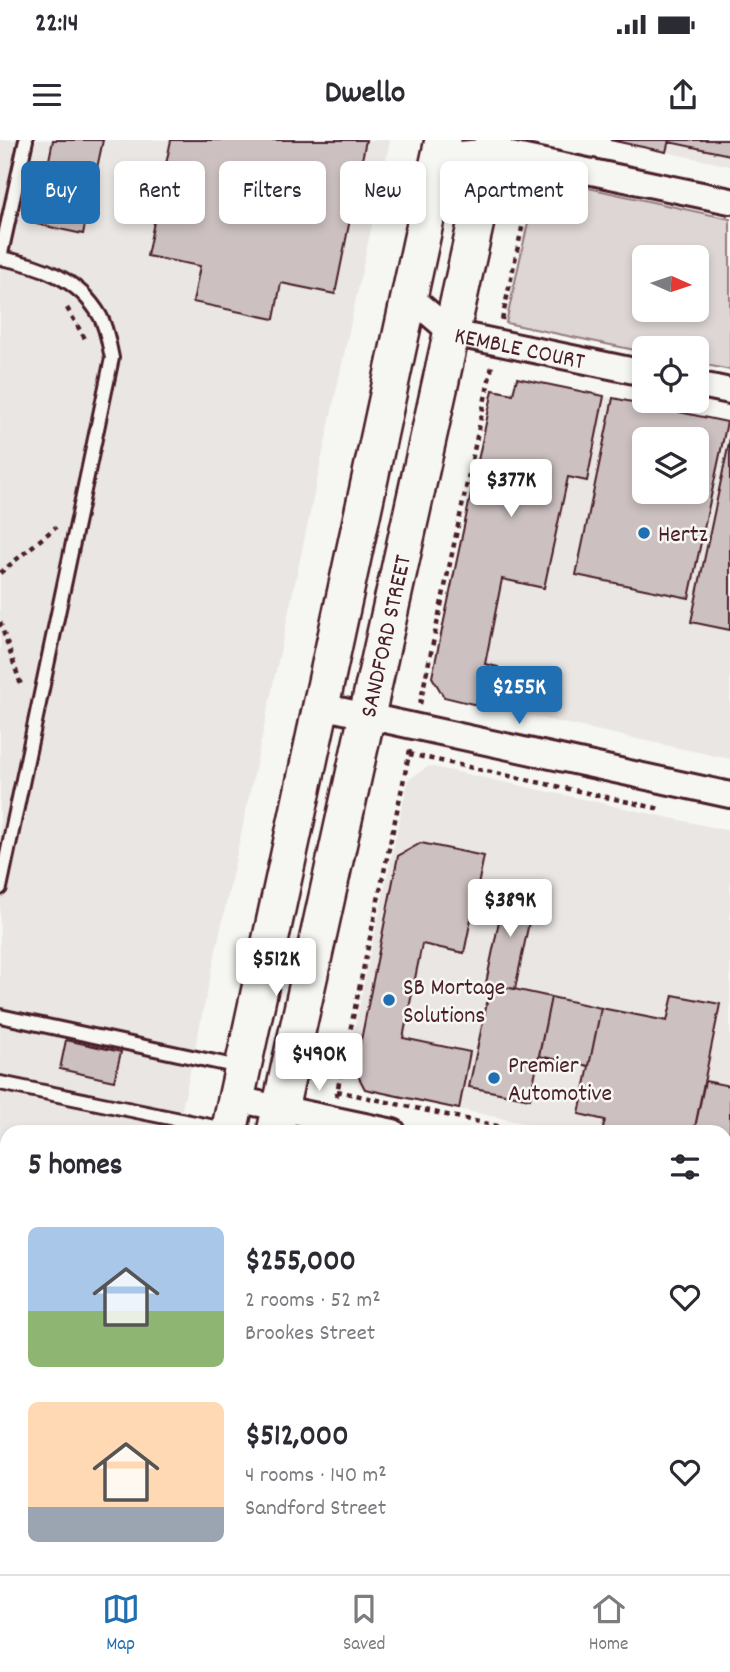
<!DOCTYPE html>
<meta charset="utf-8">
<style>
body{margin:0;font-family:Dekko,sans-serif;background:#f7f7f7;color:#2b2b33;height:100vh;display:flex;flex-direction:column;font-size:26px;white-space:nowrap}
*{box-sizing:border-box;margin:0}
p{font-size:23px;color:#7c7c81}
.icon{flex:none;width:38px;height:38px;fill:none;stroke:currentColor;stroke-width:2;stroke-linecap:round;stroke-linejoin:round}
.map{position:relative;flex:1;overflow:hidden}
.sheet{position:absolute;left:0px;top:985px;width:732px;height:450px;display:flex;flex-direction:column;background:#fff;border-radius:21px 21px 0 0;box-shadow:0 4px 10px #0003}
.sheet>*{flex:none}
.hud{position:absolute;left:21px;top:21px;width:690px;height:63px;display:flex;gap:14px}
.needle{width:46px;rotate:93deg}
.buttons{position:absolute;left:632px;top:105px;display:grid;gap:14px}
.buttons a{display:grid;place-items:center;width:77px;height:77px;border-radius:10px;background:#fff;box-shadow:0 4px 10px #0003;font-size:35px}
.price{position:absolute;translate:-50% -60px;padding:0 16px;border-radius:7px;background:#fff;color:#222;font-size:23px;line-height:46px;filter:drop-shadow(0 2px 4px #0008)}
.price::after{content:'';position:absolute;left:50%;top:42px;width:21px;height:16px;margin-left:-10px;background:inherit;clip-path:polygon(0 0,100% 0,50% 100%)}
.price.selected{background:#1f6fb2;color:#fff}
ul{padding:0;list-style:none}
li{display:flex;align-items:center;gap:21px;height:175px;padding:0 28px}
li span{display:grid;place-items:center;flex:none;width:196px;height:140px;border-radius:10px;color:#555}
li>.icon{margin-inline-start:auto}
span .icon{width:84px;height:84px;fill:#fffc;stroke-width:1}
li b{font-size:30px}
h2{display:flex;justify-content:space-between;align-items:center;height:84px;padding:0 28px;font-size:30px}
.chip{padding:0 24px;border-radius:10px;background:#fff;box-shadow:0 4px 10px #0003;font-size:24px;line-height:63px}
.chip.selected{background:#1f6fb2;color:#fff}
.status{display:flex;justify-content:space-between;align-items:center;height:49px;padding:0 35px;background:#fff;direction:ltr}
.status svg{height:19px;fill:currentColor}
header{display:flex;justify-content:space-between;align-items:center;height:91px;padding:0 28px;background:#fff;font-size:32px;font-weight:700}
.dock{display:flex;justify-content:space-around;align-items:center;height:98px;border-top:2px solid #e1e1e2;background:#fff;font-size:19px;color:#7c7c81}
.dock a{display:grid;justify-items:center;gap:4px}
.dock .selected{color:#1f6fb2}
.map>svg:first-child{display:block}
.built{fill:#e9e6e3;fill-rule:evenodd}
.green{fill:#ddd6d5;stroke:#947a80;stroke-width:2;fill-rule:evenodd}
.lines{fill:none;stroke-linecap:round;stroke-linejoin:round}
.stream{stroke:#8e747a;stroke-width:8}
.building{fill:#ccc1c0;stroke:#4a1f2b;stroke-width:2;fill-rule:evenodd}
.lane-casing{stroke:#4a1f2b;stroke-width:18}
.street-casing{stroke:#4a1f2b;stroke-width:30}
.secondary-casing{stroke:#4a1f2b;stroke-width:40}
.path{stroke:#4a1f2b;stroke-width:4.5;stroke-dasharray:5 5;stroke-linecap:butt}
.lane{stroke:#f6f6f2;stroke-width:12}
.street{stroke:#f6f6f2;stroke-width:24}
.secondary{stroke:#f6f6f2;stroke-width:35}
.poi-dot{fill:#1f6fb2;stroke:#f6f6f2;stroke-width:2.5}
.labels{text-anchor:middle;stroke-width:5;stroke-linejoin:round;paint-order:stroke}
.street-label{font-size:24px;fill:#4a1f2b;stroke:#f6f6f2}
.poi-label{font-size:24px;fill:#4a1f2b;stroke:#f6f6f2;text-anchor:start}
</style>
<div class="status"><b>22:14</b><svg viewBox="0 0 49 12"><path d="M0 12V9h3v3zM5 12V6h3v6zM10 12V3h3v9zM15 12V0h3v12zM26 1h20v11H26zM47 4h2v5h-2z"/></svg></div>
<header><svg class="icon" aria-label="menu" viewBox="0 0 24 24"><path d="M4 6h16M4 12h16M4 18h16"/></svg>Dwello<svg class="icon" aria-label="share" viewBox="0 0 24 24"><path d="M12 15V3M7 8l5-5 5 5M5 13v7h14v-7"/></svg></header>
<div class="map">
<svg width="730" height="1434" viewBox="0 0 730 1434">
<rect width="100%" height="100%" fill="#f6f6f2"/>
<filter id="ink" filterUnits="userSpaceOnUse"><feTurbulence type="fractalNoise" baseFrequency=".0143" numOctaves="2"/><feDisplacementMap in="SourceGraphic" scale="14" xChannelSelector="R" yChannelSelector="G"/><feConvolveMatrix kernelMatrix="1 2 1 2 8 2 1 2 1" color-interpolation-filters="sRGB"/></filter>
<g filter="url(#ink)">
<path class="built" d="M0 0H390L177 992H7V1428H86L85 1434H0Z
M610 0H730V26L666 12Z
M517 238 730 283V619L444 557 432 537 493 250 513 254ZM644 299H696V352H644Z
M429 626 730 691V1027L724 992H566L360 948 346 927 408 640Z
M725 1287 730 1288V1434H240L242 1428H724Z"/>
<path class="green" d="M538 37 730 79V230L697 223 696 208H644V212L506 183ZM644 117H696V170H644Z
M725 1080 730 1081V1231L724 1230Z"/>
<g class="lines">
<path class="stream" d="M724 1146 730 1147
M0 1207 7 1203"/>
</g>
<path class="building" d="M53 0H103L83 94 36 84Z
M171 0H366L335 154 281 143 274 179 193 162 200 126 147 116Z
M610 0H669L666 12Z
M669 0H730V15L669 2Z
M517 238 604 256 587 341 568 337 544 448 502 439 485 524 498 527 491 559 481 566 444 557 432 537 493 250 513 254Z
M613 258 727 282 689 458 576 435ZM644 299H696V352H644Z
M730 298V490L691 482Z
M421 703 484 716 464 813 422 804 403 898 470 912 459 969 365 949 355 930 398 716Z
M506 748 535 754 515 849 486 843Z
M491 844 551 857 530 959 469 947Z
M673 855 720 864 694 992H602L605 980 579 974 601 868 667 881Z
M551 857 601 868 589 926 539 916Z
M66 900 121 912 114 941 60 929Z
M705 941 730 946V1027L724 1026V992H694Z
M724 1287 730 1288V1388L724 1414Z
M730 1388V1434H720L724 1428Z
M242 1428H279L278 1434H240Z
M369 1428H432L431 1434H368Z
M648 1428H722L720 1434H646Z"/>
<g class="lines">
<g class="lane-casing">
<path id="lane" d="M0 118C40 125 79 139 100 176 107 188 109 205 112 218L0 748
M0 118 26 0
M0 876 239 927
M0 943 229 990"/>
</g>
<g class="street-casing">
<g id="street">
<path d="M439 16 492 11 730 61"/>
<path id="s1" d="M409 156 452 193 644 233"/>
<path d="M696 244 730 251"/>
<path d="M321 566 730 655"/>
<path d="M236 959 393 992"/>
<path d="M724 1061 730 1063"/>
<path d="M724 1253 730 1254"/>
</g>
</g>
<g class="secondary-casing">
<g id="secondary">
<path d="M229 992 443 0"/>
<path id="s2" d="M275 992 494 0"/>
<path d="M133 1434 135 1428"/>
<path d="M177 1434 179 1428"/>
</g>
</g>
<path class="path" d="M67 168 87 202
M502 180 532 42
M653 261 685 267
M0 433 56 387
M0 482 22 548
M420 564 492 226
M409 614 656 668 657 662
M337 951 525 992
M336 957 410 610
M234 1434 236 1428"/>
<use href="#lane" class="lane"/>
<use href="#street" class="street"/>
<use href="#secondary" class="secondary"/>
</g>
</g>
<g class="poi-dot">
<circle cx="644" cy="393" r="7"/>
<circle cx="389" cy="860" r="7"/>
<circle cx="494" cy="938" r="7"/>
</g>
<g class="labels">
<g class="street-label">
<text dy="8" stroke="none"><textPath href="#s1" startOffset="126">KEMBLE COURT</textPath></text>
<text dy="8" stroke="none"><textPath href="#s2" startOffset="508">SANDFORD STREET</textPath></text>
</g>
<g class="poi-label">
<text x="658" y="401">Hertz</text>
<text x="403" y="854">SB Mortage<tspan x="403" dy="28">Solutions</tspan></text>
<text x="508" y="932">Premier<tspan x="508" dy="28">Automotive</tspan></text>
</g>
</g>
</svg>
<div class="buttons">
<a><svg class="needle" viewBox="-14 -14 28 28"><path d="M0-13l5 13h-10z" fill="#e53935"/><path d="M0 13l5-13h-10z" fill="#7c7c81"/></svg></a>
<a><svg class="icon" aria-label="locate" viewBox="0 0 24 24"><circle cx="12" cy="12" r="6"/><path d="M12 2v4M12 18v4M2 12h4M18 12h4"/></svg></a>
<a><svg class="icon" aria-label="layers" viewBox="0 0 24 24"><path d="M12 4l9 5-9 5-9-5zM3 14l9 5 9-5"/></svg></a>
</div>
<b class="price" style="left:511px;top:379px">$377K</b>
<b class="price selected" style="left:519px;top:586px">$255K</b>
<b class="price" style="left:510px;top:799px">$389K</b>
<b class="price" style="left:276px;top:858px">$512K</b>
<b class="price" style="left:319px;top:953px">$490K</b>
<div class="hud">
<a class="chip selected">Buy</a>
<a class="chip">Rent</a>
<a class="chip">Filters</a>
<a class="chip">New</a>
<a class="chip">Apartment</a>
</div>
<section class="sheet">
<h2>5 homes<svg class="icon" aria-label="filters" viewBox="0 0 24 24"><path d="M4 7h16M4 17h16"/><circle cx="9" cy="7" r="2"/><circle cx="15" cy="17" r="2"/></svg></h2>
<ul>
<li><span style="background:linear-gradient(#a9c7e8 60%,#8fb573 0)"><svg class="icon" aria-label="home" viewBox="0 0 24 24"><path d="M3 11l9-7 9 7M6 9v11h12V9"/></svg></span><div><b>$255,000</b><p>2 rooms · 52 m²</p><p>Brookes Street</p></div><svg class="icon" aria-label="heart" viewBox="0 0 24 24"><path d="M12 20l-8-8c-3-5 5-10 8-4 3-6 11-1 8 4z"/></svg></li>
<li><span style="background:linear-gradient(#ffd9b3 75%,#9aa5b1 0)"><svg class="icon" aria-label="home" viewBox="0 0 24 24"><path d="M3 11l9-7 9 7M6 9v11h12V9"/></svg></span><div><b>$512,000</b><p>4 rooms · 140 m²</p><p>Sandford Street</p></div><svg class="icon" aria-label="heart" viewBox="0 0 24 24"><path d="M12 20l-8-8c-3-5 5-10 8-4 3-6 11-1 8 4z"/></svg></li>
</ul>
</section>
</div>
<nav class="dock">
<a class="selected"><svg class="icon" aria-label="map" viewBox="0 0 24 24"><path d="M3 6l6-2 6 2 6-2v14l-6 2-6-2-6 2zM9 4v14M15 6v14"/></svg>Map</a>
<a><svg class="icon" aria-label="saved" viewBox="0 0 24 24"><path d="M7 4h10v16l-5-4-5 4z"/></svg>Saved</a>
<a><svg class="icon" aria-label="home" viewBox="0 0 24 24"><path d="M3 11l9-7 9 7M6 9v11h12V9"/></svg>Home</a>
</nav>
